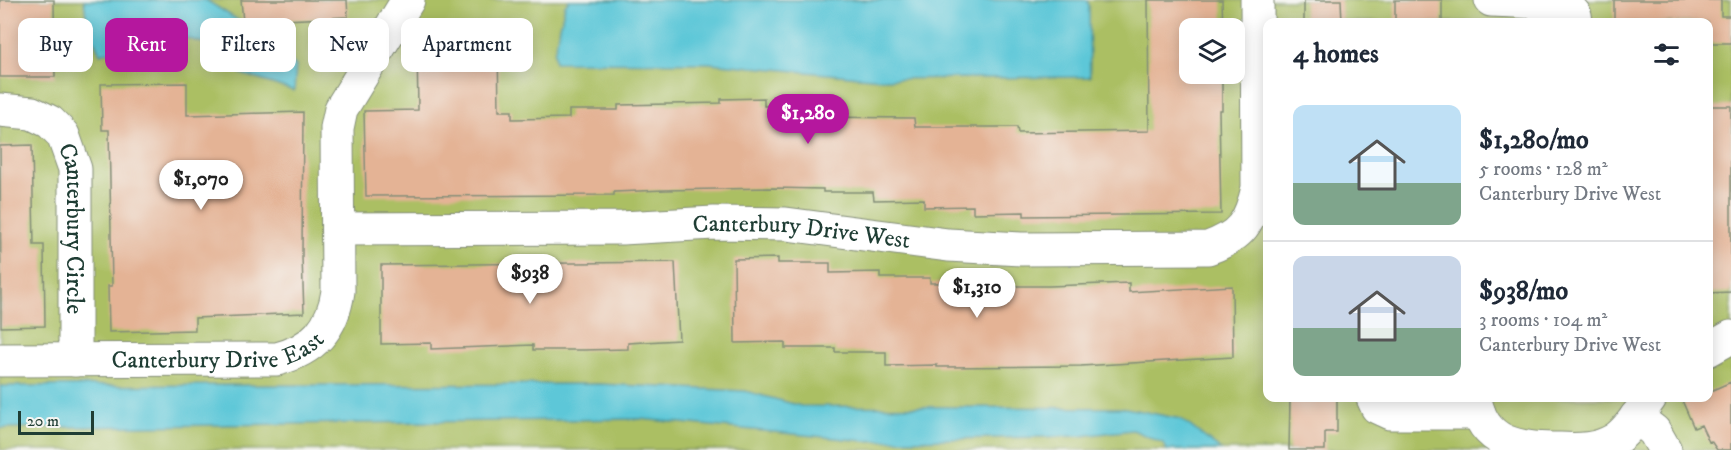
<!DOCTYPE html>
<meta charset="utf-8">
<style>
body{margin:0;font-family:"IM FELL DW Pica",serif;background:#f6f6f7;color:#1f2937;height:100vh;display:flex;flex-direction:column;font-size:22px;white-space:nowrap}
*{box-sizing:border-box;margin:0}
p{font-size:20px;color:#747a83}
.icon{flex:none;width:33px;height:33px;fill:none;stroke:currentColor;stroke-width:2;stroke-linecap:round;stroke-linejoin:round}
.map{position:relative;flex:1;overflow:hidden}
.sheet{position:absolute;left:1263px;top:18px;width:450px;height:384px;display:flex;flex-direction:column;background:#fff;border-radius:12px;box-shadow:0 3px 15px #0003}
.sheet>*{flex:none}
.guide{position:absolute;left:18px;top:18px;width:570px;height:54px;display:flex;gap:12px}
.buttons{position:absolute;left:1179px;top:18px;display:grid;gap:12px}
.buttons a{display:grid;place-items:center;width:66px;height:66px;border-radius:12px;background:#fff;box-shadow:0 3px 15px #0003;font-size:30px}
.scale{position:absolute;left:18px;bottom:15px;width:76px;box-sizing:border-box;padding-left:6px;border:3px solid #1f3d34;border-top:0;font-size:16px;line-height:21px;white-space:nowrap;color:#1f3d34;-webkit-text-stroke:4px #f6f6f2;paint-order:stroke}
.price{position:absolute;translate:-50% -51px;padding:0 14px;border-radius:21px;background:#fff;color:#222;font-size:20px;line-height:39px;filter:drop-shadow(0 2px 3px #0008)}
.price::after{content:'';position:absolute;left:50%;top:36px;width:18px;height:14px;margin-left:-9px;background:inherit;clip-path:polygon(0 0,100% 0,50% 100%)}
.price.on{background:#b5179e;color:#fff}
ul{padding:0;list-style:none}
li{display:flex;align-items:center;gap:18px;height:150px;padding:0 30px}
li+li{border-top:2px solid #e0e1e3}
li span{display:grid;place-items:center;flex:none;width:168px;height:120px;border-radius:12px;color:#555}
li>.icon{margin-inline-start:auto}
span .icon{width:72px;height:72px;fill:#fffc;stroke-width:1}
li b{font-size:26px}
h2{display:flex;justify-content:space-between;align-items:center;height:72px;padding:0 30px;font-size:26px}
.tag{padding:0 21px;border-radius:12px;background:#fff;box-shadow:0 3px 15px #0003;font-size:21px;line-height:54px}
.tag.on{background:#b5179e;color:#fff}
.map>svg:first-child{display:block}
.green{fill:#abbf63;stroke:#657e4c;stroke-width:1.5;fill-rule:evenodd}
.water{fill:#5dc7d8;stroke:#3e8286;stroke-width:1.5}
.building{fill:#e4b395}
.lines{fill:none;stroke-linecap:round;stroke-linejoin:round}
.minor-casing{stroke:#848e78;stroke-width:35}
.minor{stroke:#fff;stroke-width:33}
.labels{text-anchor:middle;stroke-width:6;stroke-linejoin:round;paint-order:stroke}
.street-label{font-size:24px;fill:#1f3d34;stroke:#f6f6f2}
</style>
<div class="map">
<svg width="1731" height="450" viewBox="0 0 1731 450">
<rect width="100%" height="100%" fill="#f6f6f2"/>
<filter id="ink" filterUnits="userSpaceOnUse"><feTurbulence type="fractalNoise" baseFrequency=".0167" numOctaves="2"/><feDisplacementMap in="SourceGraphic" scale="12" xChannelSelector="R" yChannelSelector="G"/><feConvolveMatrix kernelMatrix="1 2 1 2 8 2 1 2 1" color-interpolation-filters="sRGB"/></filter>
<filter id="wash" filterUnits="userSpaceOnUse"><feTurbulence type="fractalNoise" baseFrequency=".008" numOctaves="4" result="noise"/><feDisplacementMap in="SourceGraphic" scale="24" xChannelSelector="R" yChannelSelector="G"/><feGaussianBlur stdDeviation="1.35" result="paint"/><feColorMatrix in="noise" values="0 0 0 0 0 0 0 0 0 0 0 0 0 0 0 0 0 1.4 0 .05"/><feComposite in="paint" operator="in"/></filter>
<g filter="url(#wash)">
<rect width="100%" height="100%" fill="#e8e0bc"/>
<path class="green" d="M0 0H1731V450H0ZM1268 22H1708V398H1268ZM1190 28H1234V74H1190Z"/>
<path class="water" d="M84 0H206L270 40 296 66 294 91 242 74 221 61 203 43 178 36 100 54 87 25Z
M569 0H1087L1089 5 1090 77 881 79 709 63 555 62 554 53 565 5Z
M599 384 745 391 801 406 1126 408 1181 419 1221 450H1167L1163 443 1133 430 1081 436 865 441 640 419 0 428V386Z"/>
<g id="blocks">
<path class="building" d="M0 0H54L55 77H0Z
M241 0H347L348 17 243 22Z
M1148 0H1222L1223 28H1190V74H1222V110H1219L1221 214 1024 216V212L973 213V206L924 207V199L874 200 873 192H823V189L772 188 665 190 614 192V195L366 196 364 111 418 110 417 49 498 47 499 111H512V119L569 118V110H618V105L721 103V99L764 98V106H814V117L914 118 915 127H1017L1018 133 1149 131Z
M1304 0H1341L1342 22H1304Z
M1395 0H1442V22H1395Z
M1614 0H1721V16H1731V43H1708V22H1614Z
M187 83V115L303 112 302 257 304 313 195 318V330L109 332 108 286H112L109 130H102L101 84Z
M1708 106H1731V292L1708 293Z
M32 145 34 245H44L45 326 1 327 0 146Z
M778 258V263H830V273L880 272V278H930V283L981 282V286H1049L1129 283V292L1232 286 1233 357 1081 366 937 367V365L886 366V352H835V348H785V342L735 343 734 259Z
M675 262 679 340 628 343V349L583 350H533V345L431 349V343L381 344V265Z
M1731 382V450H1717L1711 441 1709 442 1701 425 1694 428 1681 398H1708V392Z
M1290 398H1337V432H1325V450H1289Z"/>
</g>
</g>
<g filter="url(#ink)">
<use href="#blocks" fill-opacity="0" stroke="#848e78" stroke-width="1.5"/>
<g class="lines">
<g class="minor-casing">
<g id="minor">
<path d="M1491 0 1565 3 1575 15 1576 22"/>
<path id="s1" d="M0 110 32 113 50 122 63 135 75 169V360"/>
<path id="s2" d="M338 229 622 228 714 223 786 224 948 245 1021 249 1208 248C1242 236 1250 222 1258 188L1257 0"/>
<path d="M1708 350 1731 337"/>
<path id="s3" d="M0 360 277 359C313 350 333 328 338 291L337 128 341 109 408 0"/>
<path d="M1373 398 1377 407 1390 413H1479"/>
<path d="M1475 398C1482 445 1520 449 1560 449 1579 450 1597 450 1614 440 1629 431 1640 411 1650 398"/>
<path d="M1636 417 1654 431 1665 450"/>
</g>
</g>
<use href="#minor" class="minor"/>
</g>
</g>
<g class="labels">
<g class="street-label">
<text dy="8" stroke="none"><textPath href="#s1" startOffset="166">Canterbury Circle</textPath></text>
<text dy="8" stroke="none"><textPath href="#s2" startOffset="464">Canterbury Drive West</textPath></text>
<text dy="8" stroke="none"><textPath href="#s3" startOffset="219">Canterbury Drive East</textPath></text>
</g>
</g>
</svg>
<div class="buttons">
<a><svg class="icon" aria-label="layers" viewBox="0 0 24 24"><path d="M12 4l9 5-9 5-9-5zM3 14l9 5 9-5"/></svg></a>
</div>
<div class="scale">20 m</div>
<b class="price on" style="left:808px;top:145px">$1,280</b>
<b class="price" style="left:201px;top:211px">$1,070</b>
<b class="price" style="left:530px;top:305px">$938</b>
<b class="price" style="left:977px;top:319px">$1,310</b>
<div class="guide">
<a class="tag">Buy</a>
<a class="tag on">Rent</a>
<a class="tag">Filters</a>
<a class="tag">New</a>
<a class="tag">Apartment</a>
</div>
<section class="sheet">
<h2>4 homes<svg class="icon" aria-label="filters" viewBox="0 0 24 24"><path d="M4 7h16M4 17h16"/><circle cx="9" cy="7" r="2"/><circle cx="15" cy="17" r="2"/></svg></h2>
<ul>
<li><span style="background:linear-gradient(#bfe0f5 65%,#7fa58c 0)"><svg class="icon" aria-label="home" viewBox="0 0 24 24"><path d="M3 11l9-7 9 7M6 9v11h12V9"/></svg></span><div><b>$1,280/mo</b><p>5 rooms · 128 m²</p><p>Canterbury Drive West</p></div></li>
<li><span style="background:linear-gradient(#c9d6e8 60%,#7fa58c 0)"><svg class="icon" aria-label="home" viewBox="0 0 24 24"><path d="M3 11l9-7 9 7M6 9v11h12V9"/></svg></span><div><b>$938/mo</b><p>3 rooms · 104 m²</p><p>Canterbury Drive West</p></div></li>
</ul>
</section>
</div>
